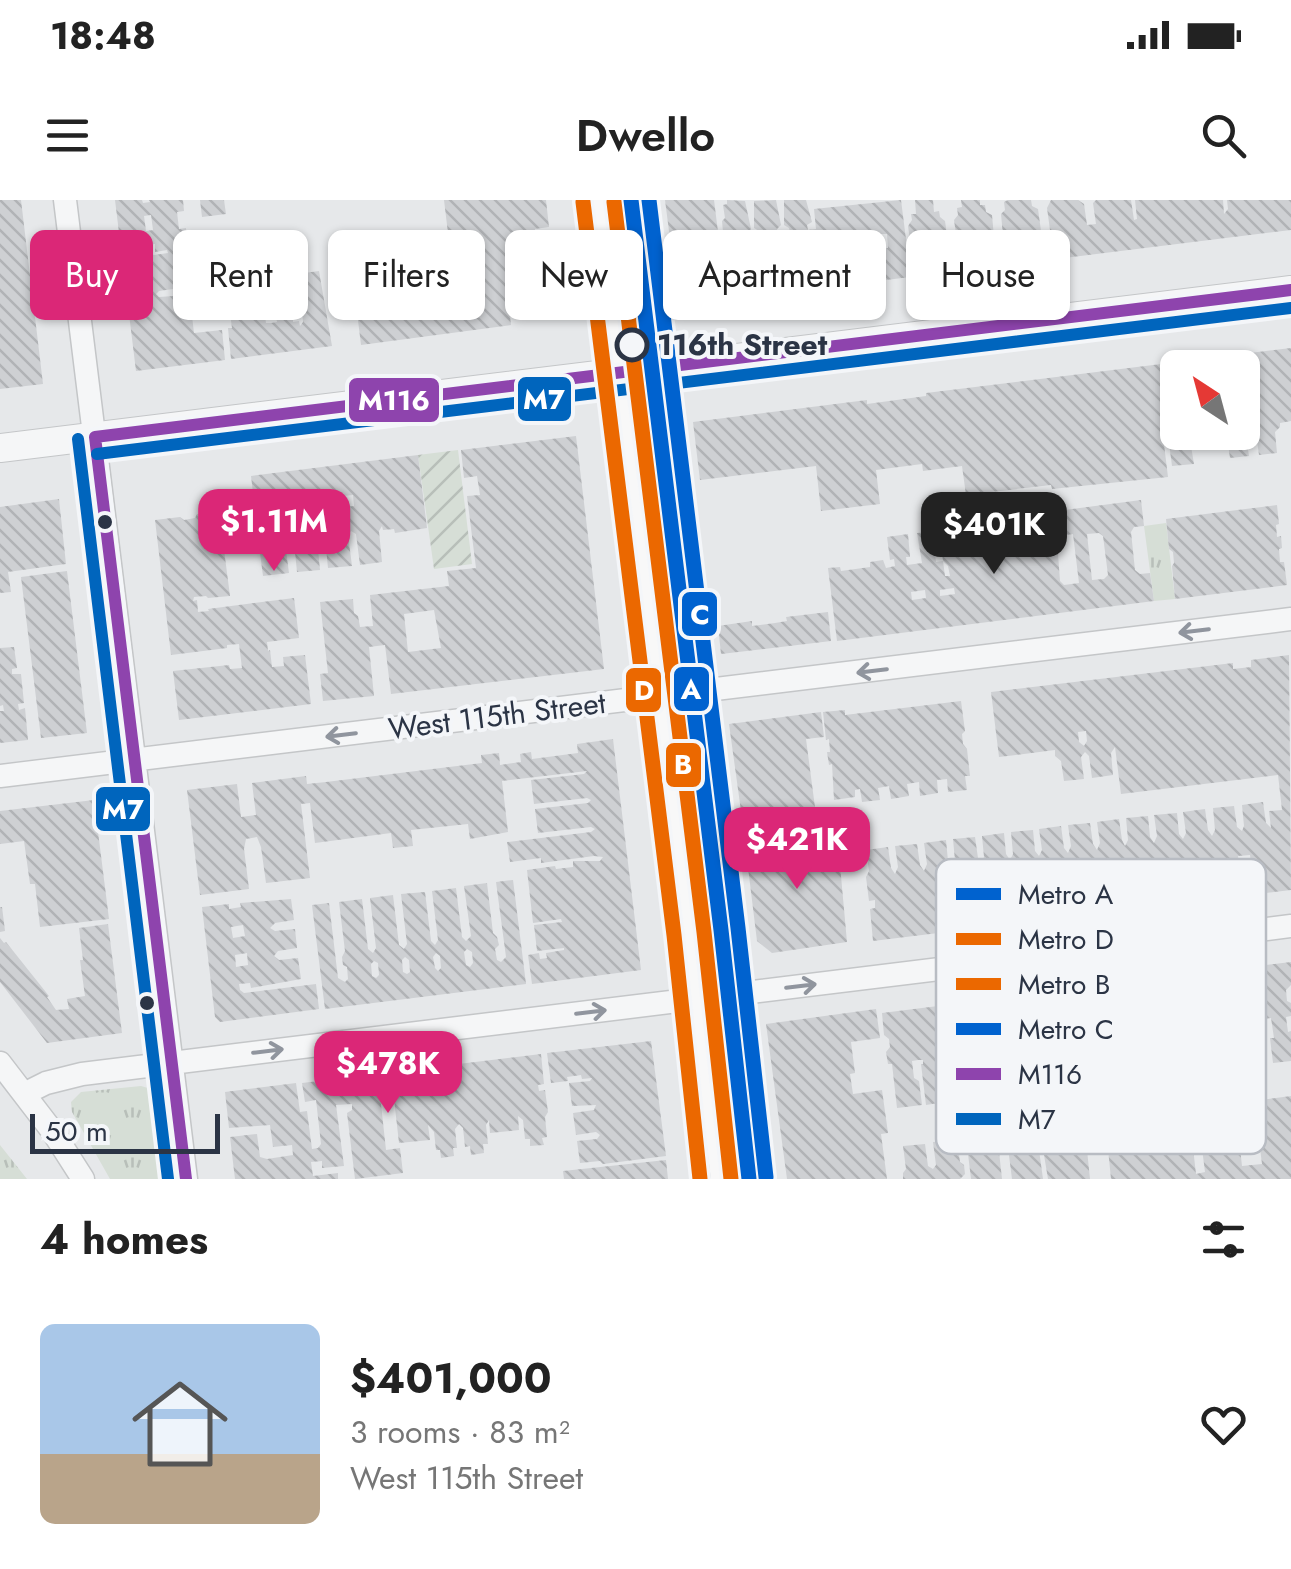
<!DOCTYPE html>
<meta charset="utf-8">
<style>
body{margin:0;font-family:Jost,sans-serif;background:#f2f2f2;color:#222;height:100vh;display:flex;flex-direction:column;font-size:38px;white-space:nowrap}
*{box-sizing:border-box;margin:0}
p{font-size:32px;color:#767676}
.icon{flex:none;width:55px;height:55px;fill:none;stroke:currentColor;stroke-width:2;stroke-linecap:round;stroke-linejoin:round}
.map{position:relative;height:979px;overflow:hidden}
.details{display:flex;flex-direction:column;background:#fff;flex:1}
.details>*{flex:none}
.hud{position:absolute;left:30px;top:30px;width:1232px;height:90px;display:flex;gap:20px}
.needle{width:65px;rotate:324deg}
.fabs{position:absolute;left:1160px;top:150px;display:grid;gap:20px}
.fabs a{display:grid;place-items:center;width:100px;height:100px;border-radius:15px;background:#fff;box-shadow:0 2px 8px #0004;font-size:50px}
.scale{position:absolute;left:30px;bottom:25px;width:190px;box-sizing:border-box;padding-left:10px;border:5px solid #2b3445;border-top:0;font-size:28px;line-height:35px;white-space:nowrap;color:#2b3445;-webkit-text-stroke:8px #f4f6f9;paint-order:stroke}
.price{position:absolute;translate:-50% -85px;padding:0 22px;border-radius:20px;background:#db2777;color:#fff;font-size:32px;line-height:65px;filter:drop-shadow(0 2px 5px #0008)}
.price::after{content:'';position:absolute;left:50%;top:60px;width:30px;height:22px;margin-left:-15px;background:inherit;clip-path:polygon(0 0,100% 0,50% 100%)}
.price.selected{background:#222;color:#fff}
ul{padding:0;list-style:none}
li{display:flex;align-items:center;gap:30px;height:250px;padding:0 40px}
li+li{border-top:2px solid #e0e0e0}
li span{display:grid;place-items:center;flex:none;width:280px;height:200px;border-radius:15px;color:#555}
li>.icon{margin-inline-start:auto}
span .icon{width:120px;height:120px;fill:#fffc;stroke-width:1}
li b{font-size:42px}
h2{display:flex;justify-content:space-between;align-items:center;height:120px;padding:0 40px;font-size:42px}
.pill{padding:0 35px;border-radius:15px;background:#fff;box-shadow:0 2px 8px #0004;font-size:35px;line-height:90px}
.pill.selected{background:#db2777;color:#fff}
.status{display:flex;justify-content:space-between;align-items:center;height:70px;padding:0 50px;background:#fff;direction:ltr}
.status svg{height:28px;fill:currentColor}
header{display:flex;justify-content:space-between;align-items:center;height:130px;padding:0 40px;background:#fff;font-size:45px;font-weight:600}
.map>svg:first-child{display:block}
.grass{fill:url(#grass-tufts)}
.garden{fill:url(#garden-furrows)}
.building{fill:url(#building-back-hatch);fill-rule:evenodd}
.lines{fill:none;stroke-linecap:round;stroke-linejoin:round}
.minor-casing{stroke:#c4c6c8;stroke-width:25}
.tertiary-casing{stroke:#c4c6c8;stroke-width:30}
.secondary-casing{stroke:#c4c6c8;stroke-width:35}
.minor{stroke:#f5f6f7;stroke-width:22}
.tertiary{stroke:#f5f6f7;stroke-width:28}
.secondary{stroke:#f8f8f8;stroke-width:32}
.bus-1-casing{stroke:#f4f6f9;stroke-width:20}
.bus-2-casing{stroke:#f4f6f9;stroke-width:20}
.bus-1{stroke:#8e44ad;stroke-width:12}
.bus-2{stroke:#0065bd;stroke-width:12}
.metro-1-casing{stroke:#f4f6f9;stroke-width:22}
.metro-2-casing{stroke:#f4f6f9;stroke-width:22}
.metro-3-casing{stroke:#f4f6f9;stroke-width:22}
.metro-4-casing{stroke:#f4f6f9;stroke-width:22}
.metro-1{stroke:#0062cf;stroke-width:15}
.metro-2{stroke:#eb6800;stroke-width:15}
.metro-3{stroke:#eb6800;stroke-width:15}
.metro-4{stroke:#0062cf;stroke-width:15}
.oneway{stroke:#90959e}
.stop-dot{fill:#f4f6f9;stroke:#2b3445;stroke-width:5}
.bus-dot{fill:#2b3445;stroke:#f4f6f9;stroke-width:4}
.labels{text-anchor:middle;stroke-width:8;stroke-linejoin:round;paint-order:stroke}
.stop-label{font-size:30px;font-weight:bold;fill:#2b3445;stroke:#f4f6f9;text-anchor:start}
.street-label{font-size:30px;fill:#2b3445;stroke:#f4f6f9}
.key{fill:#f4f6f9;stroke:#b8bcc3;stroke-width:2.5}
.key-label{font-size:28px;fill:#2b3445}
.line-badge{stroke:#f4f6f9;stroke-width:4}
.badge-label{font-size:28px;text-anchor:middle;font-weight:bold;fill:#fff}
</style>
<div class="status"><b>18:48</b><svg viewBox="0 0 49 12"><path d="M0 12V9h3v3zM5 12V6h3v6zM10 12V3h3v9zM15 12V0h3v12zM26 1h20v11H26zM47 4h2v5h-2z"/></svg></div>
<header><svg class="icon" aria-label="menu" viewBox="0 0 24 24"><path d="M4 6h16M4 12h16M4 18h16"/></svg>Dwello<svg class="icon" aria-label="search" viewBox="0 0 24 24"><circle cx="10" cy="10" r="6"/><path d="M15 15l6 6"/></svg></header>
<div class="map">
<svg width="1291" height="979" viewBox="0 0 1291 979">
<defs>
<pattern id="grass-tufts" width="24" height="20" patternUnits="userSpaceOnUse" patternTransform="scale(2.5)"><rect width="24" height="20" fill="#d6ded6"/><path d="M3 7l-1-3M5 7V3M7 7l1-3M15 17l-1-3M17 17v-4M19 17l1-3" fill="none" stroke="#b8bfb9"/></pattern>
<pattern id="garden-furrows" width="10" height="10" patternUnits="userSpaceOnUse" patternTransform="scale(2.5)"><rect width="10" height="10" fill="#d6ded6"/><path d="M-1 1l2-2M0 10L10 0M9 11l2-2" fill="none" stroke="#b8bfb9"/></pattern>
<pattern id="building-back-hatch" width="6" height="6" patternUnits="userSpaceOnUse" patternTransform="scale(2.5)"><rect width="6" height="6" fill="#ced0d3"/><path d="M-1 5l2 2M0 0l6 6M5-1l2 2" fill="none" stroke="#b1b3b6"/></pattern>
</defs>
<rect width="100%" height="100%" fill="#e6e8ea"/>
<path class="grass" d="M1166 323 1175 399 1154 401 1144 326Z
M141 886 148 888 153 895 164 979H110L72 912 71 902 81 892Z
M0 945 27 979H0Z"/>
<path class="garden" d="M458 250 472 364 434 369 418 255Z"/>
<path class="building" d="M0 0H21L43 184 0 189Z
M115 0H142L143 3 150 2 149 0H183L184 11 177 12 179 29 186 28 187 40 181 41V48H184L194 133 222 130 225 160 136 171ZM151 15 153 30 146 31 144 16ZM155 44V52L167 50 168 53 154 55 149 53 148 45ZM173 89 174 96 159 97 156 94 159 91Z
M200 0H224L226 14 202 17Z
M444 0H546L549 27 535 29 544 102 509 106 511 125 361 145 352 71H356L353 48 374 45 377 68 451 58Z
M665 0H714L718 32 708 33 709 48 719 47 723 79 728 78 724 41 729 40V35L723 32 722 21 725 18 723 5 727 4V0L745 1 751 29 747 33V37L760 36 759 31 754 28V1L776 0 781 25 777 29 778 34 790 32 789 28 784 25V0H806L812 22 807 25 808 30 816 29 814 9 901 0 907 47H911L908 26 912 20 911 14H916L915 0H933L934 12 939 11 940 17 945 21 948 42 957 41 954 20 958 15 957 8 962 7 961 0H980V5H985L986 12 992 15 994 37 1003 36 1001 14 1005 10 1004 2 1008 0H1031L1032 6 1038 9 1041 31 1050 30 1047 8 1051 0H1078L1084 4 1087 25 1096 24 1093 3 1096 0H1131L1134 20 1137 19 1135 0H1223L1224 14 1228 9 1227 0H1291V30L683 105 678 101ZM879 34H887L888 48 881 49ZM835 39H842L844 52 837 54Z
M287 55 290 77 294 80V103L298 106V114L293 115V122L299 121 300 126 303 122 302 110 298 105 297 74 319 71 332 146 231 159 228 128H232L223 63 257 59 266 123H271L277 122 276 117 270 118 269 110 272 106 266 84 269 80 266 58Z
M1291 148V221L1280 223V227L1275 232 1277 253 1259 255 1256 234 1251 231 1246 235 1249 256 1230 258 1227 237 1221 232H1242V168H1178V232H1185L1186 241 1190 240 1194 264 1172 266 1169 243 1173 242 1172 235 1163 236 1168 277 1052 289 1051 285 966 295 962 266 923 271 922 264 876 270 880 304 821 311 816 266 700 280 693 222 867 200V204L926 196V193Z
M576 236 604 469 391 494 385 445 369 447 374 496 323 501 320 474 328 473 320 402 353 399 354 413 358 416 360 427 373 426 370 395 449 386 447 371 476 368 467 296 480 295 477 276 464 278 461 250ZM434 410 441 448 408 452 404 414Z
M418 255 427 328 395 333 394 329 383 330 382 326 379 331 382 362 360 365 356 334 351 331 348 335 352 366 328 368 325 338 320 335 317 339 320 370 297 372 294 342 289 338 285 343 289 373 263 376 257 330 222 334 230 396 208 398 206 396 194 397 193 401 197 400 198 412 209 411 208 409 294 398 299 438 267 442 268 451 270 450 272 467 284 466 283 457 305 455 311 504 179 520 173 471 229 465 230 469 242 468 239 444 227 445V448L171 455 155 320 180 317 184 320 195 318 197 314 255 310 251 276ZM353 295 354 306 344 307 343 296ZM322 299 323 310 313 311 311 300Z
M59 299 66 364 8 372 11 392 0 393V307Z
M1141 300 1144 326 1134 327 1131 332 1135 370 1140 374 1150 373 1154 401 837 441 828 368 840 367 841 371 870 367V362L883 360 886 368 895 366 894 359 890 360 887 337 908 334 910 357H906L907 365 922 363 917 333 936 331 939 353 935 354 936 362 943 361 945 376H950L948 366 943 361 942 354 946 350 943 328 965 325 968 347 971 350 1030 342 1034 337 1031 315 1052 312 1054 335 1057 340 1060 381 1064 385 1079 383 1073 334 1060 336 1057 311ZM1099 333 1103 336 1108 375 1104 379 1092 380 1087 334ZM954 388 955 394 940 396V390ZM925 390 926 398 912 400 911 392Z
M1277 305 1279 324 1276 325 1277 337 1281 336 1282 348 1279 349 1280 362H1284L1287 385 1175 399 1172 366 1174 363 1173 352 1169 349 1166 319Z
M67 371 87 533 41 538 21 377Z
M828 412 831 441 721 454 718 426 752 421V426L775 423 787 421 786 417Z
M14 447 17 468 12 469V474H21L24 503 18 504 19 510 25 508 28 540 0 543V511H4L3 505 0 506V448Z
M1289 455 1291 690 873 741 870 709 875 708V700L869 701 866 677 869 671 866 650 888 647 891 668 895 674 898 667 895 646 917 644 920 665 924 671 927 664 924 643 946 640 948 661 952 667 955 661 953 639 975 637 978 658 981 664 984 657 982 636 1004 633 1006 654 1010 660 1013 654 1011 632 1033 630 1035 651 1039 656 1042 650 1039 629 1061 626 1064 648 1068 653 1071 646 1068 625 1090 623 1093 644 1097 650 1100 643 1097 622 1119 619 1122 640 1125 646 1128 640 1126 618 1148 616 1150 637 1154 643 1157 636 1154 615 1177 613 1179 634 1183 639 1186 633 1183 612 1205 609 1208 630 1212 636 1215 630 1213 608 1234 606 1237 627 1242 631 1244 626 1242 605 1263 602 1266 623 1271 628 1269 611 1282 610 1278 575 1121 594 1115 547 1111 553 1113 575 1092 578 1089 556 1085 552 1081 557 1084 579 1064 581 1061 561 1055 556V550L999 557 991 492 1233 463V469L1251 467V460ZM1086 531 1087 541 1084 546 1079 542 1078 532ZM1250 655 1251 663 1239 664 1238 656ZM1221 658 1222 666 1211 667 1209 659Z
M961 501 965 531 962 534 963 544 967 549 970 576H965L967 590 948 592 947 579 937 580 938 593 920 596 919 582 907 584 909 596 891 599 889 586 878 588 880 600 862 602 860 589 855 590V597L834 600 832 564 829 565 827 552H830L829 539 826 540 823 512 845 510V515Z
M821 512 824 537 806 539 818 630 745 640 729 524Z
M613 539 641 770 532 784 528 755 539 753 540 759 547 758 546 753 564 750V748L537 751 534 725 562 722 561 719 533 723 527 670 555 666 556 669 573 667V661H600L603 657 594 656 541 663V658L510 662 507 642 591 632 595 629 591 627 538 633 535 609 588 603 591 600 587 598 534 604 531 580 584 574 587 571 502 581 508 632 470 639 468 624 411 630 413 646 393 648 391 633 315 643 310 603 301 604 310 678 266 683 261 647 257 637 246 639 244 649 249 689 200 695 187 590 237 584 241 617 256 615 252 583 306 576 307 584 326 582 482 563 481 555 499 553 500 565 521 562 520 554 531 552 532 559 578 553 577 544Z
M94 600 109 719 40 727 35 684H30L24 641 0 644V611Z
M837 632 847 742 772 753 757 741 745 643Z
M513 680 526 784 325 809 312 705 329 703 338 778 345 782 348 779 347 767 343 765 342 757 345 751 339 702 362 699 368 749 373 753 376 748 370 698 393 695 399 745 404 749 407 744 401 694 425 692 431 741 435 745 438 740 432 691 456 688 462 737 466 741 471 736 464 686 487 683 493 733 497 737 499 745 495 749 497 760 501 762 506 757 496 682ZM467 749 472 752 473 763 470 767 466 765 464 752ZM436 753 440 756 441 768 438 771 435 768 433 757ZM405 757 409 760 410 772 407 774 403 772 402 760ZM374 761 378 763 379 775 376 778 372 776 371 764Z
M291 699 294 720 275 723 270 728 275 731 295 729 297 748 278 751 274 756 279 760 298 758 301 779 251 788 250 783 239 784 240 790 244 793 316 784 319 809 220 822 215 817 202 707 229 704V709L241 707 240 703ZM243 725 245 736 233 738 231 727ZM247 753 248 765 236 767 235 755Z
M0 707H2L5 731 0 732Z
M108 724 122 833 47 843 0 782V738L4 743 6 742 49 796 47 797 56 810 69 809 67 799 85 796 80 760H83L79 728Z
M1291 762V785L1286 790 1287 801 1291 803V816L1286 817 1288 832 1291 831V861L1273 863 1270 838H1274L1271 818 1264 819 1258 820 1260 840 1263 839 1266 864 1216 870 1213 825 1200 827 1202 847 1206 846 1209 870 1157 876 1152 831 1142 833 1144 849 1149 853 1152 877 1127 880 1124 835 1113 836 1115 853 1121 856 1124 880 1098 883 1093 842 1095 838 1090 839 1084 840 1087 856 1092 860 1095 884 1070 887 1066 842 1056 843 1058 860 1063 864 1066 887 1041 890 1036 849H1038L1037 846H1033L1027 847 1029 864 1035 867 1037 891 1012 894 1007 853 1009 852V849L1004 850H998L1001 867 1006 871 1009 894 983 897 978 856H980V853L970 854 971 871 977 874 980 898 955 901 950 860 951 856 940 858 942 874 948 878 951 901 926 905 921 864H923V860H918L912 861 914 878 919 881 922 905 897 908 892 864H888L886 852 890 847 889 839 884 835 882 813ZM1260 789 1264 792 1266 805 1262 807 1259 805 1258 795ZM1231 793 1236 797 1238 808 1234 810 1230 807 1229 797ZM1174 800 1178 814 1177 817 1171 813 1170 804ZM1144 804 1149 806 1150 815 1146 820 1142 816 1141 807ZM1242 822 1244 837 1230 838 1228 823ZM1172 829H1184L1186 844H1180V849L1174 846Z
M876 809 880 838 851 842 855 873 850 874 853 894 882 890 888 933 881 934 887 979H787L766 824Z
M651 841 666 956 603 964 600 961 580 963 577 941 597 939 600 935 596 932 576 935 573 913 594 910 596 905 572 906 569 883 590 881 592 878 582 879 581 875 567 877 568 881 551 883 547 853Z
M541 854 544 884 538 885 539 891 545 890 548 912 545 917 547 937 542 938 544 945 530 946V939H525L523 920 518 916 519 930 490 933 489 920 486 925 488 944H483L484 953 471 955 470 946 465 947 463 928 459 924 455 929 457 948H453L454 956 441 958 440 950H436L434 932 428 925 430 940 399 943 394 899 385 900 381 904 386 950 400 948 403 973 355 979 347 913 352 910V904L336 905 344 966 322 968V961L311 962 313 976 338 973V979H235L230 937 257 934 260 957 267 959 293 955 292 945 273 947 270 925 229 928 225 892 296 883 300 912 307 911 312 949 318 948 321 944 316 900 305 902 302 883Z
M1291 896V979H1111L1108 949 1192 939 1196 974 1205 972 1197 908 1235 903 1242 966 1262 964 1254 901Z
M1036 928 1043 979H1012L1006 932Z
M997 933 1002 979H971L966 937Z
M957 940 960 962 964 965 965 974 960 979H903V973L906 969 903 946 925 944 928 966 933 969 936 965 933 942Z
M1087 950 1090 979H1048L1044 955Z
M666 960 668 979H564L563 971Z"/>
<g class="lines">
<g class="minor-casing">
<path id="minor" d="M65 0 186 979
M0 576 1291 419
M0 863 53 932 83 979
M24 894 46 883 82 874 1291 726"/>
</g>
<g class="tertiary-casing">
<path id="tertiary" d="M0 248 1291 90"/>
</g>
<g class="secondary-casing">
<path id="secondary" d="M607 0 727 979"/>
</g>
<use href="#minor" class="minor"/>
<use href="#tertiary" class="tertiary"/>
<use href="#secondary" class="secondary"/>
<g class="bus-1-casing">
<path id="bus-1" d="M95 237 1291 90
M95 237 186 979"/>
</g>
<g class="bus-2-casing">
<path id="bus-2" d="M78 239 168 979
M97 254 1291 108"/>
</g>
<use href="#bus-1" class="bus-1"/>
<use href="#bus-2" class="bus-2"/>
<g class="metro-1-casing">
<path id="metro-1" d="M631 0 721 730 749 979"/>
</g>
<g class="metro-2-casing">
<path id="metro-2" d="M583 2 674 735 700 979"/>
</g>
<g class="metro-3-casing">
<path id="metro-3" d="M614 2 704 732 731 979"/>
</g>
<g class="metro-4-casing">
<path id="metro-4" d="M649 0 738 728 766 977"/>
</g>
<use href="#metro-1" class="metro-1"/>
<use href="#metro-2" class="metro-2"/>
<use href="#metro-3" class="metro-3"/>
<use href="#metro-4" class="metro-4"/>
</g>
<defs><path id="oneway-shaft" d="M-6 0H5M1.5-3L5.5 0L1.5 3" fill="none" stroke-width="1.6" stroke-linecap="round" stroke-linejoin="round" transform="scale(2.5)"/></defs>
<g class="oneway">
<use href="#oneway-shaft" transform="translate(1194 431) rotate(173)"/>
<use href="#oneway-shaft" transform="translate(872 471) rotate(173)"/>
<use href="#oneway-shaft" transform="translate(341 535) rotate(173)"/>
<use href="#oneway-shaft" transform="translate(801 786) rotate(-7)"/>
<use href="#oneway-shaft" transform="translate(591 812) rotate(-7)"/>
<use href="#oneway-shaft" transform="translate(268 851) rotate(-7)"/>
</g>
<circle class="stop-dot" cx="632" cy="145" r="15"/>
<g class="bus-dot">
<circle cx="105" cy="322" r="9"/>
<circle cx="147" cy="803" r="9"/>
</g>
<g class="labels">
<g class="stop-label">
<text x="657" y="155">116th Street</text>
</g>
<g class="street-label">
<text transform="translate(497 516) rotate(-7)" y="10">West 115th Street</text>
</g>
</g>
<rect x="936" y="659" width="330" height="295" rx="15" class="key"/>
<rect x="956" y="688" width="45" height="12" fill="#0062cf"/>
<rect x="956" y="733" width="45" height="12" fill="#eb6800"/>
<rect x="956" y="778" width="45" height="12" fill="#eb6800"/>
<rect x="956" y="823" width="45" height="12" fill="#0062cf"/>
<rect x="956" y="868" width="45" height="12" fill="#8e44ad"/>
<rect x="956" y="913" width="45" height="12" fill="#0065bd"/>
<g class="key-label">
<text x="1018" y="704">Metro A</text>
<text x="1018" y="749">Metro D</text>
<text x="1018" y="794">Metro B</text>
<text x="1018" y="839">Metro C</text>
<text x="1018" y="884">M116</text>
<text x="1018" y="929">M7</text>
</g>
<g class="line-badge">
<rect x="516" y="175" width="57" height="48" rx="10" fill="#0065bd"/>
<rect x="347" y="176" width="94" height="48" rx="10" fill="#8e44ad"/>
<rect x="680" y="390" width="39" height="48" rx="10" fill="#0062cf"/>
<rect x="672" y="465" width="39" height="48" rx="10" fill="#0062cf"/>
<rect x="624" y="466" width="39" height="48" rx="10" fill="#eb6800"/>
<rect x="664" y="541" width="39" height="48" rx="10" fill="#eb6800"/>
<rect x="94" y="585" width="58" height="48" rx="10" fill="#0065bd"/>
</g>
<g class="badge-label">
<text x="544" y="209">M7</text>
<text x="394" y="210">M116</text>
<text x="700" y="424">C</text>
<text x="691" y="499">A</text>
<text x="644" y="500">D</text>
<text x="683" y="574">B</text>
<text x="123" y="619">M7</text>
</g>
</svg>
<div class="fabs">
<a><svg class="needle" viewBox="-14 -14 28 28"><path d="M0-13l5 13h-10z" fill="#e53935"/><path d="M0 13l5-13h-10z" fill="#767676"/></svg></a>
</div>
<div class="scale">50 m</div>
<b class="price" style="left:274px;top:374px">$1.11M</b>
<b class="price selected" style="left:994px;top:377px">$401K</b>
<b class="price" style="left:797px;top:692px">$421K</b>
<b class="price" style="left:388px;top:916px">$478K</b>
<div class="hud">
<a class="pill selected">Buy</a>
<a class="pill">Rent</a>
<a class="pill">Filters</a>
<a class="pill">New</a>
<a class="pill">Apartment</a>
<a class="pill">House</a>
</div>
</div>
<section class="details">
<h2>4 homes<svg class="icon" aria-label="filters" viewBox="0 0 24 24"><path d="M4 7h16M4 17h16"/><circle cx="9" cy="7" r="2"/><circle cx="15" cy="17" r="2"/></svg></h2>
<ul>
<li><span style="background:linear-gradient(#a9c7e8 65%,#b9a48a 0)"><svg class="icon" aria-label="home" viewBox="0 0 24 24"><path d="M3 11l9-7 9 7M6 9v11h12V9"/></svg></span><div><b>$401,000</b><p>3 rooms · 83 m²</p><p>West 115th Street</p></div><svg class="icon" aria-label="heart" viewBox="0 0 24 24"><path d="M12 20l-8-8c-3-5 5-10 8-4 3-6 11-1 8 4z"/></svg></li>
</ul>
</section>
